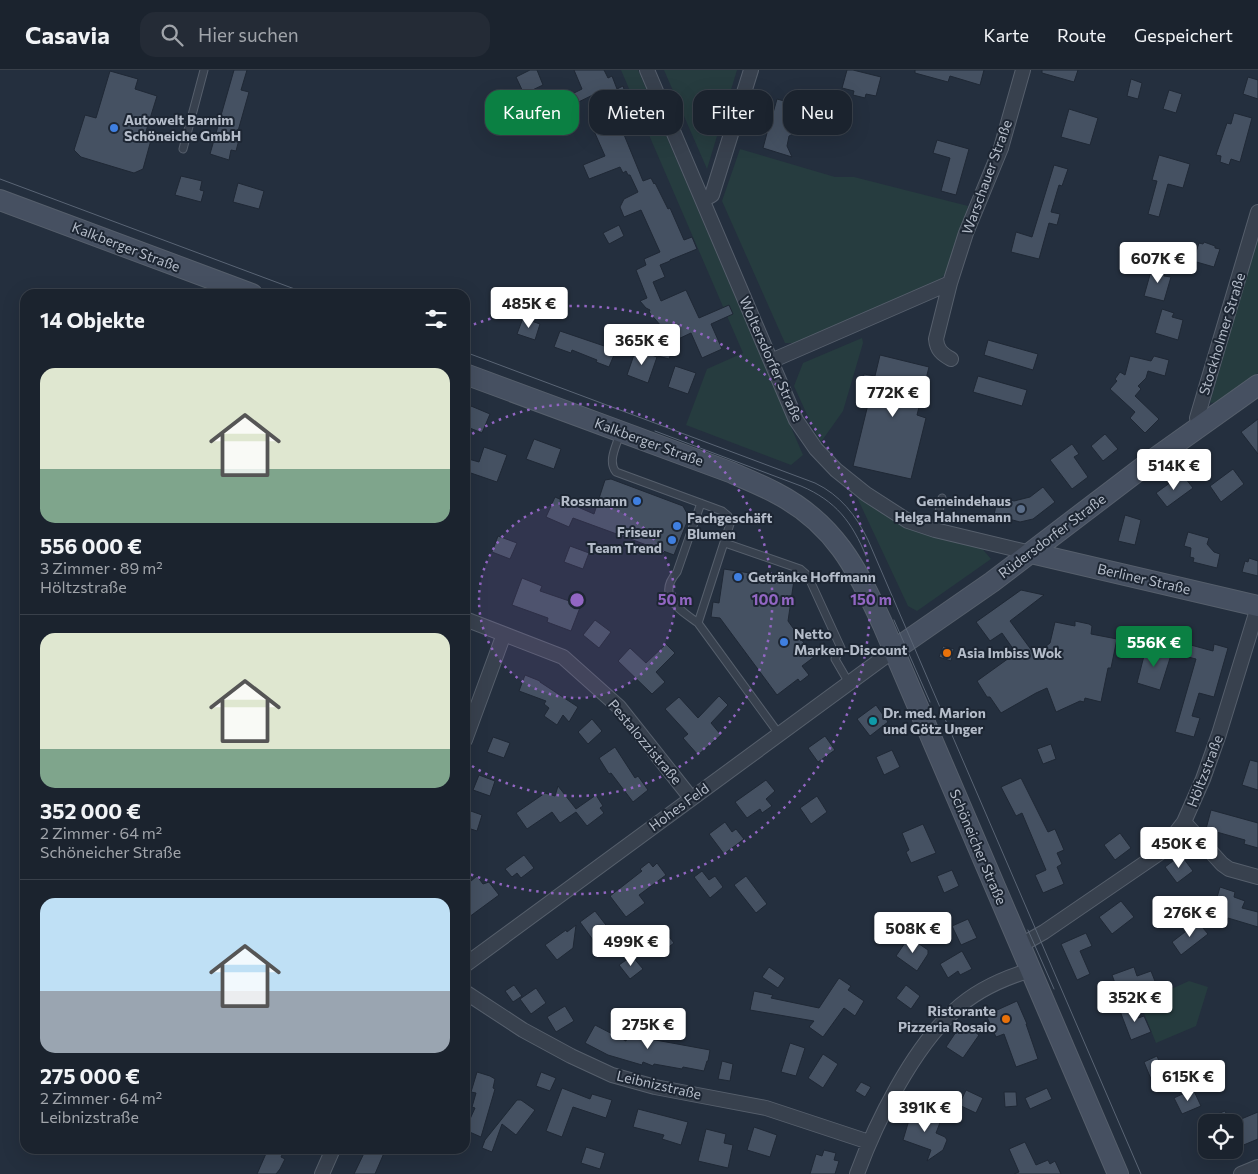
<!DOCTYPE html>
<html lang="de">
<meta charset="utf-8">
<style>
body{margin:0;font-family:Commissioner,sans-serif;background:#242b36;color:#f1f3f6;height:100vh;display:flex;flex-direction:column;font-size:19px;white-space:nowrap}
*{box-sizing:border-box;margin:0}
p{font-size:16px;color:#a0a4aa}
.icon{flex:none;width:28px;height:28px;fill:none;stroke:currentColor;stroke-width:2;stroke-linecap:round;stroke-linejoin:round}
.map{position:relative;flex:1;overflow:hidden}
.side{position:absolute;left:20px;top:219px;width:450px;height:865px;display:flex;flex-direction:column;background:#1b232e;border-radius:15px;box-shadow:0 5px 20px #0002,0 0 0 1px #39404a}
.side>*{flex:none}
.banner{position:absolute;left:485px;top:20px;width:475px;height:45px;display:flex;gap:10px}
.tools{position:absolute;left:1198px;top:1044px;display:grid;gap:10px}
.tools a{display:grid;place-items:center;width:45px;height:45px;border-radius:10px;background:#1b232e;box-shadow:0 5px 20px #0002,0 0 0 1px #39404a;font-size:25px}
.price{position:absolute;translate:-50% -42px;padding:0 11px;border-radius:5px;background:#fff;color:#222;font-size:16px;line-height:32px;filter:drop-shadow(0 1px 2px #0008)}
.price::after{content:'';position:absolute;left:50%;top:30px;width:15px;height:11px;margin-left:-8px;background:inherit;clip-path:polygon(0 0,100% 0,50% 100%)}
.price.selected{background:#0b8043;color:#fff}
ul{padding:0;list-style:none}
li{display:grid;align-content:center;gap:10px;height:265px;padding:0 20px}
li+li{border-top:1px solid #39404a}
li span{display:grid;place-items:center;height:155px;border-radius:15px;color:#555}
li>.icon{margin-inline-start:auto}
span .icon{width:90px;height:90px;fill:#fffc;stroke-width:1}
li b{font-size:21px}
h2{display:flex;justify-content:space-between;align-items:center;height:60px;padding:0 20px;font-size:21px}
.pill{padding:0 18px;border-radius:15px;background:#1b232e;box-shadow:0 5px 20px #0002,0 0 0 1px #39404a;font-size:18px;line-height:45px}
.pill.selected{background:#0b8043;color:#fff}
header{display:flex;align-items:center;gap:30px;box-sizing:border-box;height:70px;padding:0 25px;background:#1b232e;border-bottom:1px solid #39404a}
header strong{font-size:24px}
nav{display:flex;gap:28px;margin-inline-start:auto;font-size:18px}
.search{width:350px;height:45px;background:#242b36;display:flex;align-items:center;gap:12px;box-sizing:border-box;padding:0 18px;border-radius:15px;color:#a0a4aa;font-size:19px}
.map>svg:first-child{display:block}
.green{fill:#263c3f}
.building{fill:#455162;stroke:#1f2835}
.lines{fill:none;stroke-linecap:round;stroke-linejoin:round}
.lane-casing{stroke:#565f6c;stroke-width:9}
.street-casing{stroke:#565f6c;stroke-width:16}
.secondary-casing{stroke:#565f6c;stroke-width:22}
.lane{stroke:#38414e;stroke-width:7}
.street{stroke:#38414e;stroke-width:14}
.secondary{stroke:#465061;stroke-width:20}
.tram{stroke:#5a6575;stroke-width:1}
.ring{fill:none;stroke:#9266c3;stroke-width:2.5;stroke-dasharray:2.5 5}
.shop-dot{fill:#3f7fe0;stroke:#1d2633;stroke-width:2}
.service-dot{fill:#5c6f8a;stroke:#1d2633;stroke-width:2}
.food-dot{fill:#e8710a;stroke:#1d2633;stroke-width:2}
.culture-dot{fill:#0f9aa8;stroke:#1d2633;stroke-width:2}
.labels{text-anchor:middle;stroke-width:4;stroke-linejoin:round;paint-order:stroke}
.poi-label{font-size:14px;font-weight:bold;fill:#b4bcc9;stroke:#1d2633;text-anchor:start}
.street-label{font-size:14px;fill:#b4bcc9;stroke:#1d2633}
.centre{fill:#9266c3;stroke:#1d2633;stroke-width:2.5}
.ring-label{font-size:15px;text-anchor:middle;font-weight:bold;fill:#9266c3;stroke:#1d2633;stroke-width:4;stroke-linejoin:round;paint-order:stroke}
</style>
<header>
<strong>Casavia</strong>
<div class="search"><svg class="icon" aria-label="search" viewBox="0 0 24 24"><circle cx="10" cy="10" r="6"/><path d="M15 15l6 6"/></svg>Hier suchen</div>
<nav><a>Karte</a><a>Route</a><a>Gespeichert</a></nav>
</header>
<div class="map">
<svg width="1258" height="1104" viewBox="0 0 1258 1104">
<rect width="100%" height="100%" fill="#242f3e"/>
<path class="green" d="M621 0H638L803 385 791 395 686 355 707 299 743 283Z
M664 0H737L707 99Z
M740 79 835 107H854L968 136 951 199 940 209 794 273H785L722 131Z
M1258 165V303L1219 332 1210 333Z
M862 268 863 273 843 341 821 372 814 360 794 316 803 293Z
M855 423 979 475 991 489 917 541 908 536Z
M1189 911 1208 917 1196 956 1156 973 1140 933Z"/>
<path class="building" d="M234 0H247L241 20 249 22 238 61 241 62 236 81 231 80 229 90 210 84Z
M530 0H537L543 15 524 24 516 7Z
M574 0H604L608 8 612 6 617 19 623 16 627 29 604 38 597 23 562 40 558 31 582 19Z
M847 0H853L881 7 876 26 866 24 865 28 853 25 854 21 842 18Z
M915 0H984L980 15 950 6 948 12 915 3Z
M1042 0H1078L1074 12 1042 3Z
M110 1 138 9 135 19 157 26 144 68 151 70 143 99 134 103 81 87 74 80 85 45 96 48Z
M1248 7 1258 10V29L1243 24Z
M1131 9 1142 13 1138 29 1127 26Z
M1169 20 1182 24 1176 43 1163 39Z
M777 29 799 35 798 41 800 46 795 63 789 66 787 76 792 87 763 78 767 63 752 59 758 38 773 43Z
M1069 39 1098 48 1090 75 1061 67Z
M1234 43 1252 48 1240 92 1231 89 1229 95 1220 92 1221 86 1216 85 1227 53 1231 54Z
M618 50 643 111 651 108 654 114 655 113 668 139 670 138 684 170 692 167 697 179 670 190V191L660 195 665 207 653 212 661 231 686 220 699 248 729 235 733 244 711 254 722 279 702 288 691 263 676 270 669 289 658 286 667 260 661 256 649 242 650 240 646 238 640 231 647 228 636 200 646 195 644 189 660 182 641 140 624 147 620 137 624 129 638 122 630 105H628L626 101 623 103 620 97 589 109 583 95 605 86 594 61Z
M937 70 969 79 956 125 941 121 950 88 933 83Z
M1159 85 1190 94 1183 118 1168 114 1159 147 1148 144 1157 111 1152 110Z
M1054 95 1068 99 1062 116 1059 115 1051 142 1060 144 1057 155 1049 153 1039 189 1011 182 1016 162 1032 167Z
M181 106 202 111 200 120 204 121 201 132 175 125Z
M238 113 264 121 259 139 233 132Z
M619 155 624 166 609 174 603 163Z
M1204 172 1215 176V178L1220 179 1214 197 1193 191 1199 173 1203 174Z
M1153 194 1166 198 1164 206 1171 207 1164 231 1144 226Z
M1162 239 1174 243 1172 247 1183 250 1178 270 1155 263Z
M523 248 540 254 535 270 517 264Z
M560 261 616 280 609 297 596 292 597 290 572 280 571 283 554 277Z
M988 270 1038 284 1033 300 984 285Z
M636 279 657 287 648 313 627 305Z
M880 285 929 297 917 345 926 348 911 409 853 396 872 318 862 315 864 304 875 306Z
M1130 286 1151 291 1154 286 1169 290 1165 306 1148 301 1146 308 1138 316 1141 319 1135 326 1159 349 1145 363 1130 348 1135 342 1110 319 1117 311 1115 309 1120 302 1125 305Z
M675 296 696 303 688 324 668 317Z
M978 306 1027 320 1022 336 973 322Z
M471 336 490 344 482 363 465 356V350Z
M1258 349V384L1241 362Z
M1105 364 1118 379 1103 391 1091 376Z
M534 369 561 379 554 399 526 389Z
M1072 374 1079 384 1074 387 1088 407 1072 419 1050 390Z
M484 377 507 385 497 412 465 401V388L479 392Z
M1233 399 1244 414 1221 432 1210 416Z
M1182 404 1193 418 1167 437 1156 423Z
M611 409 683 436 689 447 674 485 573 448 569 457 546 447 555 427 594 444 605 410Z
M1043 417 1055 432 1033 449 1020 452 994 445 998 426 1014 431 1030 427Z
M1125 445 1141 450 1135 475 1118 471Z
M1188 462 1209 468 1207 474 1214 482 1220 484 1217 498 1193 492 1194 488 1190 487 1191 478 1184 476Z
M498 466 517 473 510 489 492 482Z
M570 476 589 483 583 499 564 492Z
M1249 488 1258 491V506L1242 502 1245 491 1248 492Z
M724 499 794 510 788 551 814 587 802 596 809 605 800 612 798 609 777 625 720 548 711 547 713 532 719 533Z
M522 508 542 516 540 521 581 535 571 561 547 552 548 548 512 535Z
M1021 520 1044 525 1010 551 1035 585 1050 573 1055 552 1075 556V551L1089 554 1092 556 1091 564 1117 569 1111 598H1108L1101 632 1085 628 1084 632 1080 631 1056 642 1047 618 1036 623 1001 643 990 627H987L977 611 1016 583 1002 563 990 571 976 552Z
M595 550 611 562 599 578 583 565Z
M666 574 675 583 656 602 665 612 652 624 618 591 630 578 646 593Z
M1152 574 1156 581 1171 585 1160 620 1137 613 1146 578 1149 579Z
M1187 574 1213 581 1214 574 1228 578 1214 627 1199 623 1192 646 1200 648 1194 667 1175 662 1196 589 1184 586Z
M943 576 954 579 951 591 939 587Z
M525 605 540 611V612L578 637 569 652 563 645 557 655 544 646 549 638 544 634 546 631 519 621Z
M719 626 728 635 711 653 721 665 698 685 683 668 688 664 665 639 679 627 698 648Z
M876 635 888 652 870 666 857 649Z
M592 649 602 661 588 674 578 662Z
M825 666 835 680 818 692 808 678Z
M493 667 510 673 504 688 487 682Z
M1051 674 1056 689 1043 694 1037 679Z
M615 677 635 708 638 706 648 720 633 732 611 703 609 704 599 688Z
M892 680 900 697 884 705 876 687Z
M1250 690 1258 692V720L1242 715Z
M479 705 495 711 490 726 473 720Z
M1021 708 1048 762 1055 759 1064 780 1057 783 1062 794 1057 797 1064 814 1043 823 1035 805 1046 800 1022 743 1016 746 1001 717Z
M766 710 775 721 766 729 772 736 762 743 760 739 747 748 735 732Z
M558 716 576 739 596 725 603 736 600 738 604 743 587 756 576 742 560 753 552 742 527 759 516 743 545 723 555 726Z
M817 726 827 742 811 754 800 738Z
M465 739 482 745 477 761 465 757Z
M1211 740 1258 753V778L1244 774 1245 770 1206 759Z
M725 752 732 762 736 759 744 769 724 784 709 764Z
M923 754 936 783 911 793 906 782 909 780 902 763Z
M1120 763 1131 778 1115 790 1104 775Z
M524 785 534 798 521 808 517 803 512 807 505 799Z
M1181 785 1193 801 1177 813 1165 797Z
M649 792 653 797 657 793 666 805 639 825 645 833 626 847 610 826 642 801 640 799Z
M952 800 959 816 944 823 937 806Z
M702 801 709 810 715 806 723 817 710 828 694 807Z
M477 806 483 814 489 812 499 825 465 850V816Z
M746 806 767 834 756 843 734 815Z
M1220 817 1235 822 1234 827 1245 831 1242 838 1258 842V857L1228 848 1226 853 1211 848Z
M1121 831 1134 847 1112 864 1099 847Z
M595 841 609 859 593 870 580 852Z
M968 849 977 868 961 875 952 856Z
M1198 852 1208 864 1181 885 1172 872Z
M576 855 573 878 557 890 545 875 566 860 567 862Z
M663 859 674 873 662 882 652 868Z
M1086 863 1092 876 1080 881 1090 904 1077 910 1061 874Z
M909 867 928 880V884L917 901 896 886Z
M962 881 972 899 960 905 958 901 948 908 940 894Z
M632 886 643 899 630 909 619 895Z
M769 897 785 908 778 918 762 907Z
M1134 897 1137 906 1151 901 1158 919 1122 932 1112 905Z
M839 908 851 916 848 920 864 931 855 946 844 938 823 967 809 957 814 951 750 940 754 921 773 925 771 928 819 938Z
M514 915 522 926 513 932 505 921Z
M906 915 920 926 911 939 896 928Z
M536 918 546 933 531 944 520 929Z
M1017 931 1027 954H1026L1038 989 1016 997 1004 964 996 967 986 945Z
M565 936 574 951 556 962 547 947Z
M1133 936 1138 948 1144 946 1151 962 1131 970 1120 941Z
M962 953 979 965 963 988 946 977Z
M595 955 626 971 630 956 652 963 650 969 710 980 708 991H707L704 1001 683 997 682 999 654 994 653 996 643 992 642 995 608 985 585 973Z
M790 973 805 978 796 1006 781 1002Z
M823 984 838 994 823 1018 808 1008Z
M1157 986 1166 1008 1153 1014 1144 992Z
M722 991 733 994 730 1011 718 1009Z
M477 1002 490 1006 495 1009 493 1018 495 1019 481 1067 465 1060 475 1038 472 1037 476 1023 471 1022Z
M541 1002 556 1008 550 1021 536 1016Z
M861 1012 871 1017 865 1027 855 1021Z
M562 1018 590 1029 592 1024 612 1030 606 1048 573 1037 562 1067 546 1061Z
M1047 1018 1052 1029 1030 1039 1025 1028Z
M1193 1019 1201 1036 1182 1044 1174 1028Z
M966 1020 983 1028 976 1043 959 1035Z
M1004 1022H1016L1017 1036 1005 1037Z
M517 1030H521L535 1040 516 1065 502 1054 492 1082 482 1078 485 1070Z
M638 1039 688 1052 681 1075 662 1069 664 1065 633 1057Z
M912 1040 941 1050 936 1063 945 1067 947 1070 943 1080 927 1091 931 1080 903 1070Z
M1225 1041 1230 1052H1197Z
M1258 1042V1069L1234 1079V1052Z
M754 1057 777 1065 770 1087 747 1080Z
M706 1059 726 1064 724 1073 733 1075 728 1098 698 1091Z
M1025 1072 1036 1095 1048 1090 1050 1094 1055 1091 1061 1104H1014L1019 1102 1009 1079Z
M586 1077 605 1083 600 1099 581 1093Z
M268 1079H285L281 1087 285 1089 280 1099 276 1104H257Z
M366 1079H375L384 1083 375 1104H354Z
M824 1080 836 1083 834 1090 839 1091 835 1104H810L816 1084 822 1086Z"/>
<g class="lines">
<g class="lane-casing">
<path id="lane" d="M183 79 204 0
M620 363C617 375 607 391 616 402L722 441 728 446 730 454 698 553 779 664
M935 460 942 428
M725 473 800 499 808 506 841 578 835 589 849 613
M698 553C679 539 656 526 677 502L701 433"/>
</g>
<g class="street-casing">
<path id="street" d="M647 0 796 350 816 379 836 400 866 424 908 451 935 460 1031 483
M703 130 712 125 751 0
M950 213 936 269C937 280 942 284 951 289
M771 291 950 213 966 163 1001 78 1023 0
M1202 355 1197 348 1258 142
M465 549 563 587 619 637 691 728
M465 670 504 564
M1184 752 1222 794 1229 799 1258 807
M1021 875 1044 862 1161 782 1184 752 1203 709 1219 664 1258 537
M465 895 894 580
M465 922 523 960 571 986 612 1005 655 1017 766 1038 869 1072
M322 1104 333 1079
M857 1104C876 1052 913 978 954 941 975 921 1004 908 1031 900
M1241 1104 1258 1097"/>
</g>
<g class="secondary-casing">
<path id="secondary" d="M0 130 252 224
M465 304 730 402C746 409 761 415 776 423 834 453 857 498 883 555L1118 1104
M1031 483 1258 536
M894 580 992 512 1147 394 1258 315"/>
</g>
<use href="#lane" class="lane"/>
<use href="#street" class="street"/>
<use href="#secondary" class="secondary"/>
<path class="tram" d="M0 109 308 224
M465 282 815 413C840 425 856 445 868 470L1141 1104
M655 361 801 416C836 431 852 452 866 486
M894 550 930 632
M1028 860 1054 919"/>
</g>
<circle cx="577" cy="530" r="98" fill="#9266c3" fill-opacity=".12"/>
<g class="ring">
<circle cx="577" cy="530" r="98"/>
<path d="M466 368A196 196 0 1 1 466 692"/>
<path d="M467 257A294 294 0 1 1 467 803"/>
</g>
<g class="shop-dot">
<circle cx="114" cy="58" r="5"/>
<circle cx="637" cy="431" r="5"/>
<circle cx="677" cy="456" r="5"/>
<circle cx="672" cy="470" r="5"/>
<circle cx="738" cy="507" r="5"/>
<circle cx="784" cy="572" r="5"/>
</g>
<circle class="service-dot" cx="1021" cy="439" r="5"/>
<g class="food-dot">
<circle cx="947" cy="583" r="5"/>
<circle cx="1006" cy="949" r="5"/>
</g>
<circle class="culture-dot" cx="873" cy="651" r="5"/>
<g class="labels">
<g class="poi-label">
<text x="124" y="55">Autowelt Barnim<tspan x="124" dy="16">Schöneiche GmbH</tspan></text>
<text x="627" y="436" text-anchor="end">Rossmann</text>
<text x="1011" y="436" text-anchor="end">Gemeindehaus<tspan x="1011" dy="16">Helga Hahnemann</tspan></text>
<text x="687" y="453">Fachgeschäft<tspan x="687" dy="16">Blumen</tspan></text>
<text x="662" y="467" text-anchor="end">Friseur<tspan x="662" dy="16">Team Trend</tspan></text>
<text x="748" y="512">Getränke Hoffmann</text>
<text x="794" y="569">Netto<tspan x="794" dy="16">Marken-Discount</tspan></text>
<text x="957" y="588">Asia Imbiss Wok</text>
<text x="883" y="648">Dr. med. Marion<tspan x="883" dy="16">und Götz Unger</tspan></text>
<text x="996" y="946" text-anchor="end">Ristorante<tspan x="996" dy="16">Pizzeria Rosaio</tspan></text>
</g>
<g class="street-label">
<text transform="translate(987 107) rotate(-70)" y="5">Warschauer Straße</text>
<text transform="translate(126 177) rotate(21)" y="5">Kalkberger Straße</text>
<text transform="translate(1222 264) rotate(-73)" y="5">Stockholmer Straße</text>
<text transform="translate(771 289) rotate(66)" y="5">Woltersdorfer Straße</text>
<text transform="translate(649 372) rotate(20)" y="5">Kalkberger Straße</text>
<text transform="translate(1052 466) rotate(-37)" y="5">Rüdersdorfer Straße</text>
<text transform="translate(1144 509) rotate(13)" y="5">Berliner Straße</text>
<text transform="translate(645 672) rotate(50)" y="5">Pestalozzistraße</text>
<text transform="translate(1205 701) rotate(-69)" y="5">Höltzstraße</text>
<text transform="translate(679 737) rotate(-36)" y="5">Hohes Feld</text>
<text transform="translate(978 777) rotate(67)" y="5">Schöneicher Straße</text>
<text transform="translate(659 1015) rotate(13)" y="5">Leibnizstraße</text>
</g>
</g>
<circle cx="577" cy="530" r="8" class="centre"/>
<g class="ring-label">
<text x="675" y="535">50 m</text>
<text x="773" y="535">100 m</text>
<text x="871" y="535">150 m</text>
</g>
</svg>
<div class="tools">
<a><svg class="icon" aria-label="locate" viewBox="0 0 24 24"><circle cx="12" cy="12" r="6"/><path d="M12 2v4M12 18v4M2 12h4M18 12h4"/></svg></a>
</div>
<b class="price" style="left:1158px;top:214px">607K €</b>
<b class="price" style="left:529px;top:259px">485K €</b>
<b class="price" style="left:642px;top:296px">365K €</b>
<b class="price" style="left:893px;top:348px">772K €</b>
<b class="price" style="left:1174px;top:421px">514K €</b>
<b class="price selected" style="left:1154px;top:598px">556K €</b>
<b class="price" style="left:1179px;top:799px">450K €</b>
<b class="price" style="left:1190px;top:868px">276K €</b>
<b class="price" style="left:913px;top:884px">508K €</b>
<b class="price" style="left:631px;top:897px">499K €</b>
<b class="price" style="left:1135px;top:953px">352K €</b>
<b class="price" style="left:648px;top:980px">275K €</b>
<b class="price" style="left:1188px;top:1032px">615K €</b>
<b class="price" style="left:925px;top:1063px">391K €</b>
<div class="banner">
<a class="pill selected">Kaufen</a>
<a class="pill">Mieten</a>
<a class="pill">Filter</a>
<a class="pill">Neu</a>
</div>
<section class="side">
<h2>14 Objekte<svg class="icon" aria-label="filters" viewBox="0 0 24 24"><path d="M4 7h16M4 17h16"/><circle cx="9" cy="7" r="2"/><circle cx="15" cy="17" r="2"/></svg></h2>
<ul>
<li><span style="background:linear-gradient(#dfe7d0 65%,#7fa58c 0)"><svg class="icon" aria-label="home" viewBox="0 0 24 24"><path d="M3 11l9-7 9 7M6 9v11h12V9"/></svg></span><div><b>556 000 €</b><p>3 Zimmer · 89 m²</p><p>Höltzstraße</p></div></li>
<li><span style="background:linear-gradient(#dfe7d0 75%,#7fa58c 0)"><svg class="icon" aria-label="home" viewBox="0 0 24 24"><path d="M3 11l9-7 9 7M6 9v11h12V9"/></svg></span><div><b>352 000 €</b><p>2 Zimmer · 64 m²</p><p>Schöneicher Straße</p></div></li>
<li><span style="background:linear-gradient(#bfe0f5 60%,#9aa5b1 0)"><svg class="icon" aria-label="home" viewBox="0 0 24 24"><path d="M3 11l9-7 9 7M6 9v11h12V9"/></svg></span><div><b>275 000 €</b><p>2 Zimmer · 64 m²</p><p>Leibnizstraße</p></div></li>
</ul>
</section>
</div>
